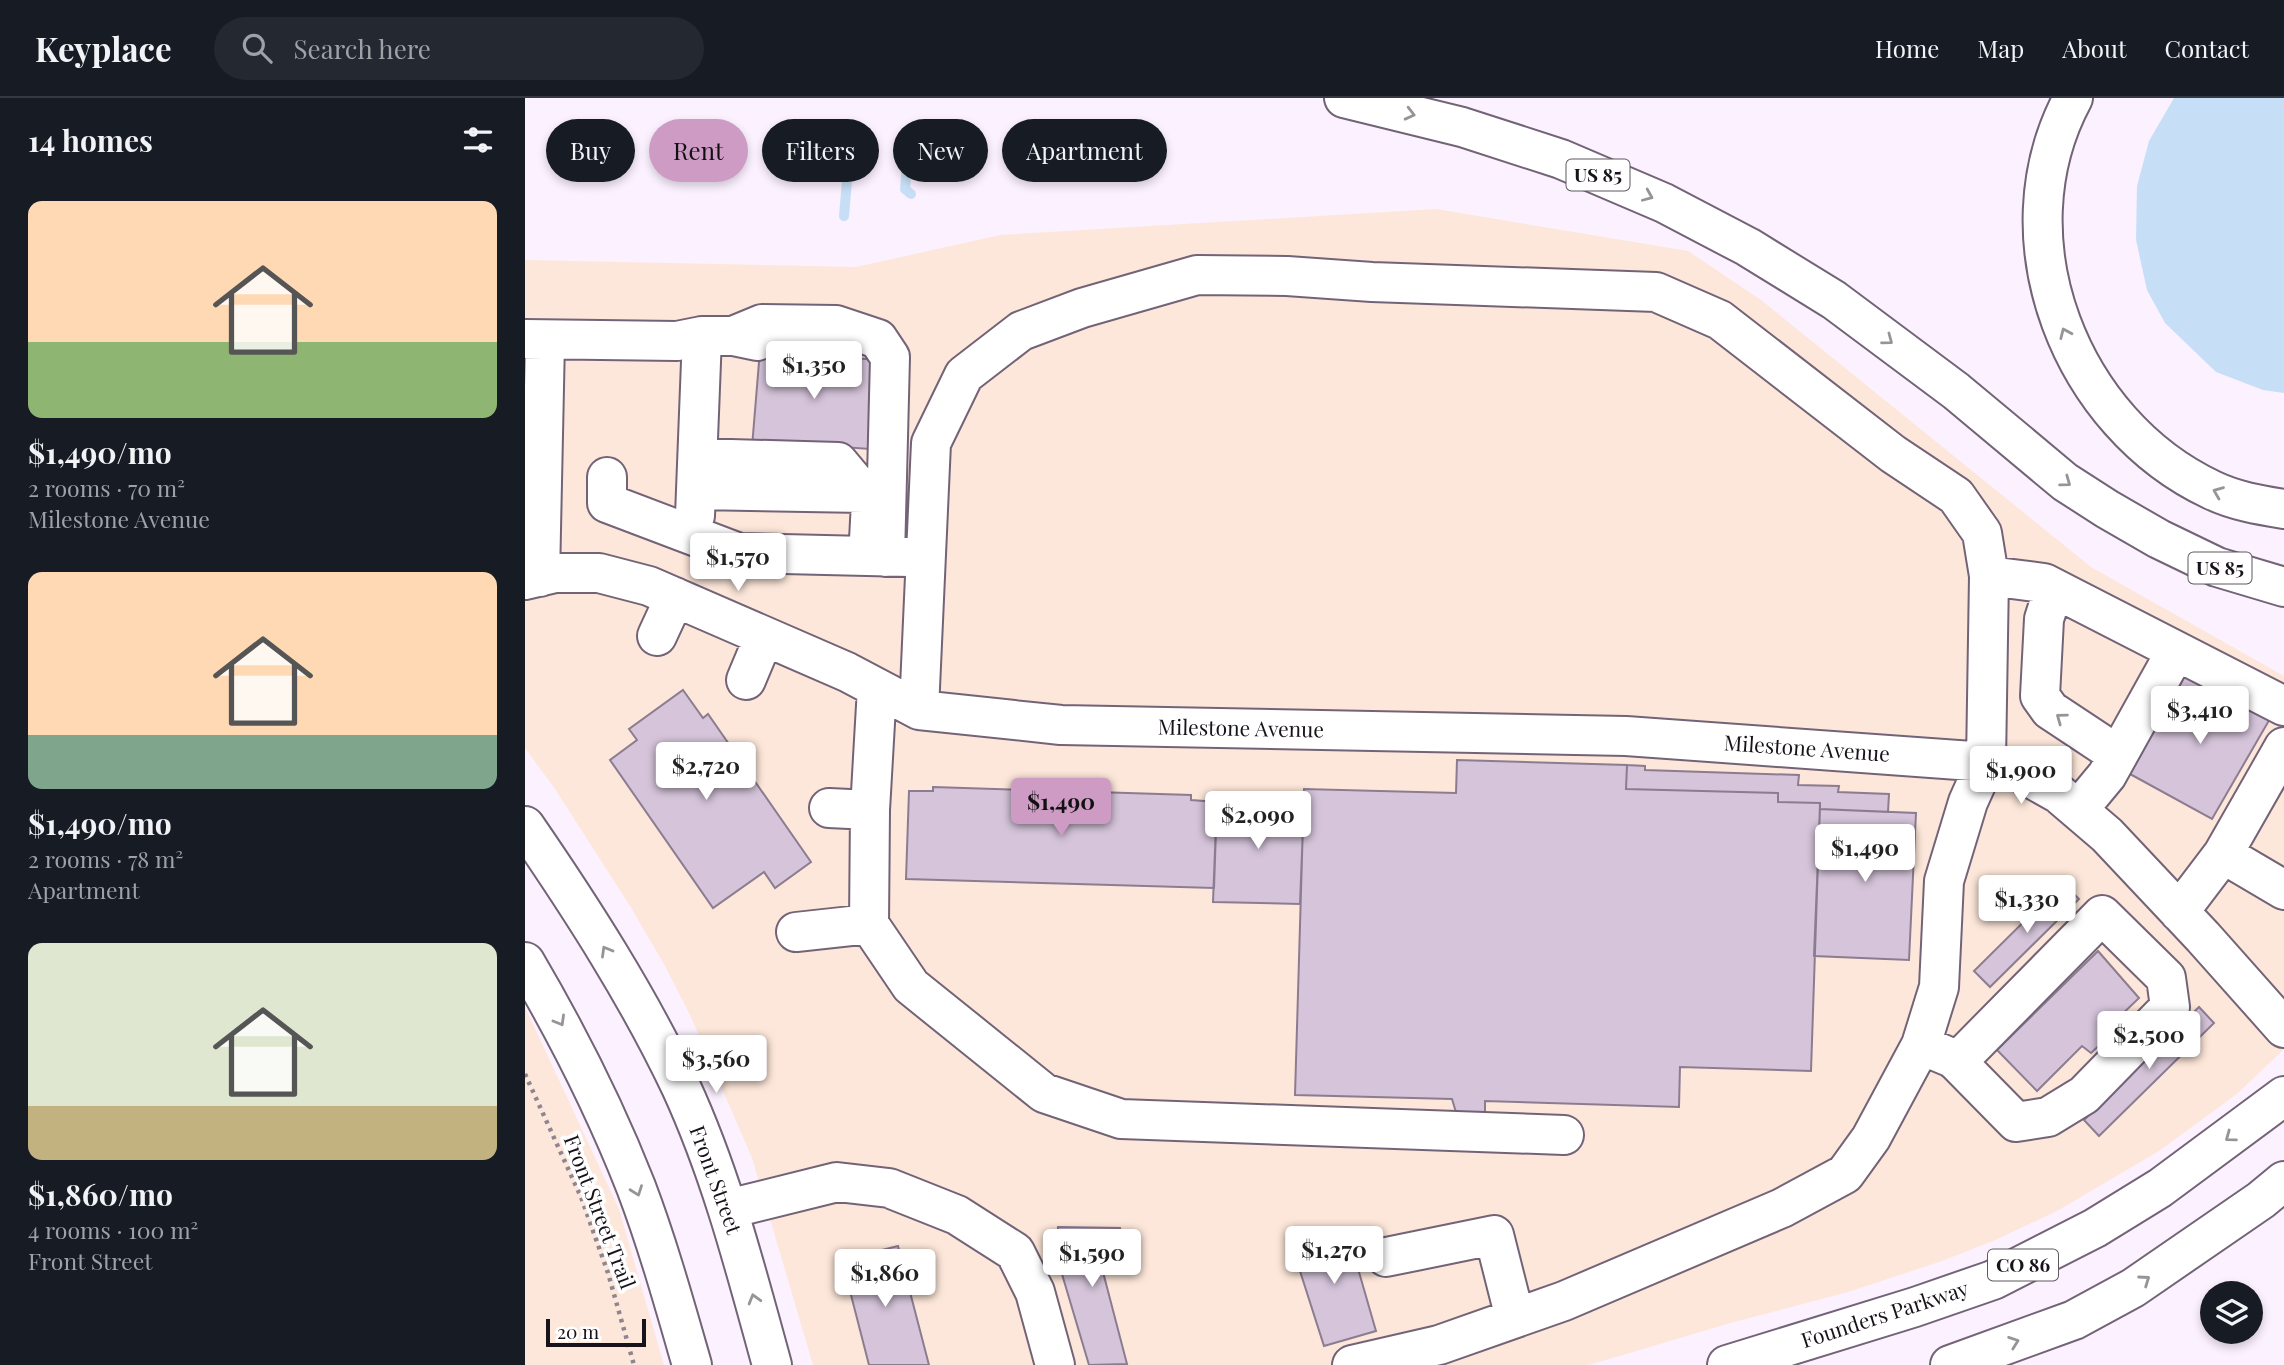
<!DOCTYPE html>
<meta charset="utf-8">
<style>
body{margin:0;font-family:"Playfair Display",serif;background:#242831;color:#f1f3f6;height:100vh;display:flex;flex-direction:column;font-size:26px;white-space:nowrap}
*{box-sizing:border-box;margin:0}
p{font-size:23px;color:#9ea1a6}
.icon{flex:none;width:38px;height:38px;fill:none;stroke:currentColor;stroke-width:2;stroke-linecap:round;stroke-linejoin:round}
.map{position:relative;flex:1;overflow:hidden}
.panel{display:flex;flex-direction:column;background:#171b24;width:525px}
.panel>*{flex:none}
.guide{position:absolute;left:21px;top:21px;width:665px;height:63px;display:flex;gap:14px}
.controls{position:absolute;left:1675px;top:1183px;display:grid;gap:14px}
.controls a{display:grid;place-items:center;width:63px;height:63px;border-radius:50%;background:#171b24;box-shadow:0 4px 10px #0003;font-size:35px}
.scale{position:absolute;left:21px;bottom:18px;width:100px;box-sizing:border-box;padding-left:7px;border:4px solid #18121a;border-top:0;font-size:19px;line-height:24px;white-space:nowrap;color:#18121a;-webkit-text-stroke:5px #fff;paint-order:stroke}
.price{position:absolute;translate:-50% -60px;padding:0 16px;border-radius:7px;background:#fff;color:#222;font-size:23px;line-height:46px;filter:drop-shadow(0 2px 4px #0008)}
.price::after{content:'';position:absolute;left:50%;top:42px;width:21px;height:16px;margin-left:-10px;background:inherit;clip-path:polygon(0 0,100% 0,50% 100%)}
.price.selected{background:#ce9bc5;color:#111}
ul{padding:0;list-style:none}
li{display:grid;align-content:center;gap:14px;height:371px;padding:0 28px}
li span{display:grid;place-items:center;height:217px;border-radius:14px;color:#555}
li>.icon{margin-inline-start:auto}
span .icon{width:126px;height:126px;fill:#fffc;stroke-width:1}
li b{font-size:30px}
h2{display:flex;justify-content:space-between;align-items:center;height:84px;padding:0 28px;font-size:30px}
.pill{padding:0 24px;border-radius:32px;background:#171b24;box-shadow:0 4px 10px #0003;font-size:24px;line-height:63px}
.pill.selected{background:#ce9bc5;color:#111}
header{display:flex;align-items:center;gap:42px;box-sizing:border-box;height:98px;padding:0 35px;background:#171b24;border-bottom:2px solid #363941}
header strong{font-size:33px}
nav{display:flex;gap:38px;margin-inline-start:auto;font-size:24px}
.search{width:490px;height:63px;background:#242831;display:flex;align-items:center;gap:18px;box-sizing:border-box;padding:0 24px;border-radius:38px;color:#9ea1a6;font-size:26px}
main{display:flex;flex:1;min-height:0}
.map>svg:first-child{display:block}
.commercial{fill:#fde7da}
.water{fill:#c7dff6}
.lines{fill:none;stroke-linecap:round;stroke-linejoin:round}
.stream{stroke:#c7dff6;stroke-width:10}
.building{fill:#d5c4da;stroke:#8c7c90;stroke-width:2}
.minor-casing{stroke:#736377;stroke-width:42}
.major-casing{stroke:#736377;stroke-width:42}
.highway-casing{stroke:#736377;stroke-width:42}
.path{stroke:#8d8590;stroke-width:4.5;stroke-dasharray:3.5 5;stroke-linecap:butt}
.minor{stroke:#fff;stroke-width:38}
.major{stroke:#fff;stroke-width:38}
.highway{stroke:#fff;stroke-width:38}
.oneway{stroke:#979498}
.labels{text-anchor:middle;stroke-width:7;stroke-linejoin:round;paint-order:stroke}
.shield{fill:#fff;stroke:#5d595f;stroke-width:2}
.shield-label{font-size:19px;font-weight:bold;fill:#18121a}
.street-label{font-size:21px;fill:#18121a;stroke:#fff}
</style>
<header>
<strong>Keyplace</strong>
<div class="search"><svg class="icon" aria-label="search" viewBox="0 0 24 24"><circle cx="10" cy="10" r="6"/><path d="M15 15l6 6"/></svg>Search here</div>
<nav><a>Home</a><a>Map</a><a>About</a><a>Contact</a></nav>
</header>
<main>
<section class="panel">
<h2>14 homes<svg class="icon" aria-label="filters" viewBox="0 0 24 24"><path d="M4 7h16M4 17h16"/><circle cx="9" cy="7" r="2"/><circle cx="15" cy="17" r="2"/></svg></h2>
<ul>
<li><span style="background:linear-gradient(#ffd9b3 65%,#8fb573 0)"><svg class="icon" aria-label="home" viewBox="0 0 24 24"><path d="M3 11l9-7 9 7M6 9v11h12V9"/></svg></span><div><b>$1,490/mo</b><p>2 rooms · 70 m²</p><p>Milestone Avenue</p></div></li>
<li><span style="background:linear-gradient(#ffd9b3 75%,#7fa58c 0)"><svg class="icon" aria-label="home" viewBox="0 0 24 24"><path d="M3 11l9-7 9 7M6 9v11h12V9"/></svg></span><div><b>$1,490/mo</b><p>2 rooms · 78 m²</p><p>Apartment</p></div></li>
<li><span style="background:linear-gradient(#dfe7d0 75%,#c2b280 0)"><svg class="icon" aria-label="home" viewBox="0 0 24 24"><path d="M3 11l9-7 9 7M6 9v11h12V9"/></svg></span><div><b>$1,860/mo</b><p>4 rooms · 100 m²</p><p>Front Street</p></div></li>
</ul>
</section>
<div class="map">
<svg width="1759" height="1267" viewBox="0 0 1759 1267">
<rect width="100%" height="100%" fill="#fcf1ff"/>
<path class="commercial" d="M911 111 1163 153 1236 202 1566 469 1759 578V951L1713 995 1634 1053 1532 1113 1468 1143 1417 1163 1323 1194 1209 1224 1064 1267H288L227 1060 166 919 140 868 105 808 30 691 0 650V162L331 169 475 137Z
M0 909 94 1111 139 1267H0Z"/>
<path class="water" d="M1649 0H1759V295L1738 292 1691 274 1640 225 1622 192 1611 142 1612 88 1624 43Z"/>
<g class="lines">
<path class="stream" d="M380 62 382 68 380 91 386 96
M319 118 323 71"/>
</g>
<path class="building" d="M235 252 352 262 345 351 288 347 227 349Z
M1661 576 1746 619 1687 721 1605 676Z
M158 592 178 620 183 616 286 764 250 790 239 774 188 810 85 662 112 642 104 631Z
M932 662 1102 667 1101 691 1253 695V704L1295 705 1286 973 1155 969 1154 1009 960 1003V1021H933L927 1001 770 997 779 691 931 695Z
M1102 667 1120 668V672L1274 677 1273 687 1314 688 1313 694 1364 696 1363 714 1295 711V705L1253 704V695L1101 691Z
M408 689 666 697V702L692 704 689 790 381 781 384 693H408Z
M692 700 779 703 775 806 688 804Z
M1295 711 1391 715 1384 862 1289 858Z
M1538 785 1554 801 1465 889 1449 873Z
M1573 853 1614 900 1587 926 1592 931 1566 955 1557 948 1512 993 1472 952Z
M1674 909 1689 925 1574 1038 1559 1022Z
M533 1129 595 1130 596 1158 578 1174 602 1266 564 1267 531 1156Z
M821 1129 851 1233 799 1248 766 1145Z
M373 1148 404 1267H344L317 1162Z"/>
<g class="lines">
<g class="minor-casing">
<path id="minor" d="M208 238 237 226 311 227 353 241 365 259 360 459
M0 241 152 243 177 238H208L232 243
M173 360 313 364 339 395
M82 379V405L214 455 384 459
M172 392 339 395 346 404 344 442
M170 418 177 238
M15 479 20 242
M0 482 30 475H74L124 488 322 574 394 612 536 627 1101 638 1461 664 1495 674 1534 696 1582 737 1678 839 1759 930
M1529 490 1519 521 1515 598 1525 612 1593 657
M132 538 150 499
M221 582 239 539
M394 612 406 345 439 277 496 233 557 210 672 177 762 178 847 184 1131 194 1195 222 1368 356 1431 398 1457 435 1464 478
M304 710 345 712
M1553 712 1582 677 1651 553
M1698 756 1759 792
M1654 814 1698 756 1759 649
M344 826 386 888 519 995 596 1021 1039 1037
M271 834 344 826 345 712 352 590
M1396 947 1427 960 1432 964 1491 1024 1523 1019 1559 997 1645 909 1641 880 1577 817 1432 964
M203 1111 312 1084 364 1090 432 1117 490 1154 510 1194 530 1267
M861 1159 969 1137 990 1220
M827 1267 914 1247 1039 1203 1257 1110 1320 1076 1346 1040 1396 947 1414 889 1419 783 1443 704 1461 664 1464 478 1519 485 1759 608"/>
</g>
<g class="major-casing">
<path id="major" d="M0 728C57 811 113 898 156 989 197 1078 221 1173 247 1267
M0 864C43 937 80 1010 111 1089 133 1147 150 1208 167 1267"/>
</g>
<g class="highway-casing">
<path id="highway" d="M819 0 937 29 1036 61 1139 105 1223 149 1309 202 1431 293 1540 384 1582 411 1634 441 1692 469 1759 489
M1548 0C1472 141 1546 326 1687 392 1710 403 1734 407 1759 411
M1202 1267 1390 1209 1468 1182 1570 1130 1635 1090 1759 998
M1425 1267 1549 1222 1608 1190 1736 1102 1759 1083"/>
</g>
<path class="path" d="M0 976 56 1099 83 1175 109 1267"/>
<use href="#minor" class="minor"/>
<use href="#major" class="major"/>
<use href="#highway" class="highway"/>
</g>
<defs><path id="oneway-chevron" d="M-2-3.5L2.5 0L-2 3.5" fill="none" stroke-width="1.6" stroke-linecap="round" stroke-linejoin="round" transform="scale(1.75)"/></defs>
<g class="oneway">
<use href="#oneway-chevron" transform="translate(885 16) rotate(14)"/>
<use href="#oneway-chevron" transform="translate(1123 98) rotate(23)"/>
<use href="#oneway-chevron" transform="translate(1540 235) rotate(-114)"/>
<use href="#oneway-chevron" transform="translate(1363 242) rotate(37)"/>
<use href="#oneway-chevron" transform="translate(1541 384) rotate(36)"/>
<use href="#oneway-chevron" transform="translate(1693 394) rotate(-158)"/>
<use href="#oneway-chevron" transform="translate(1536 620) rotate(-144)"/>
<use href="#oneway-chevron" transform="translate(81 853) rotate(-120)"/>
<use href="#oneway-chevron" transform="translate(35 923) rotate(60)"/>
<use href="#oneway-chevron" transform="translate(1705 1039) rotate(144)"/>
<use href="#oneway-chevron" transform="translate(112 1093) rotate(70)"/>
<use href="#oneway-chevron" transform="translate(1620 1182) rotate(-35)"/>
<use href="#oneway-chevron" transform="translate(229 1201) rotate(-106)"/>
<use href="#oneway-chevron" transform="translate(1489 1244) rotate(-20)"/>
</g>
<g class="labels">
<g class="shield">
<rect x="1041.5" y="61.5" width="63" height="31" rx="5"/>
<rect x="1663.5" y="454.5" width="63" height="31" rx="5"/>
<rect x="1463" y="1151.5" width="70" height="31" rx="5"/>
</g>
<g class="shield-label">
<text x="1073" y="84">US 85</text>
<text x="1695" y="477">US 85</text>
<text x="1498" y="1174">CO 86</text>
</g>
<g class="street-label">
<text transform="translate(716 631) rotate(1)" y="7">Milestone Avenue</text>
<text transform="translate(1282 651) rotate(4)" y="7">Milestone Avenue</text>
<text transform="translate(190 1082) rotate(70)" y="7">Front Street</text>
<text transform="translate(74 1114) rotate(69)" y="7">Front Street Trail</text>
<text transform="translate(1360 1217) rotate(-18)" y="7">Founders Parkway</text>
</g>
</g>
</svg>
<div class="controls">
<a><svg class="icon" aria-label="layers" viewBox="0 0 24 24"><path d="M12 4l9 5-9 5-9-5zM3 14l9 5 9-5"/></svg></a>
</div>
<div class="scale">20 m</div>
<b class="price" style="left:289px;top:303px">$1,350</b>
<b class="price" style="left:213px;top:495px">$1,570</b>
<b class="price" style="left:1675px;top:648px">$3,410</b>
<b class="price" style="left:181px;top:704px">$2,720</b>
<b class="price" style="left:1496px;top:708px">$1,900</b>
<b class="price selected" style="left:536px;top:740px">$1,490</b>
<b class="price" style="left:733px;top:753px">$2,090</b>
<b class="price" style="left:1340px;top:786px">$1,490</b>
<b class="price" style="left:1502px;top:837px">$1,330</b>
<b class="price" style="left:1624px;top:973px">$2,500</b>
<b class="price" style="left:191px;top:997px">$3,560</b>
<b class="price" style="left:809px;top:1188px">$1,270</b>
<b class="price" style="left:567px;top:1191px">$1,590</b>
<b class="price" style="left:360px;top:1211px">$1,860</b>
<div class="guide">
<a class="pill">Buy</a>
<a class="pill selected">Rent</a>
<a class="pill">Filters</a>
<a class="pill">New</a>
<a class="pill">Apartment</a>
</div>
</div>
</main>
